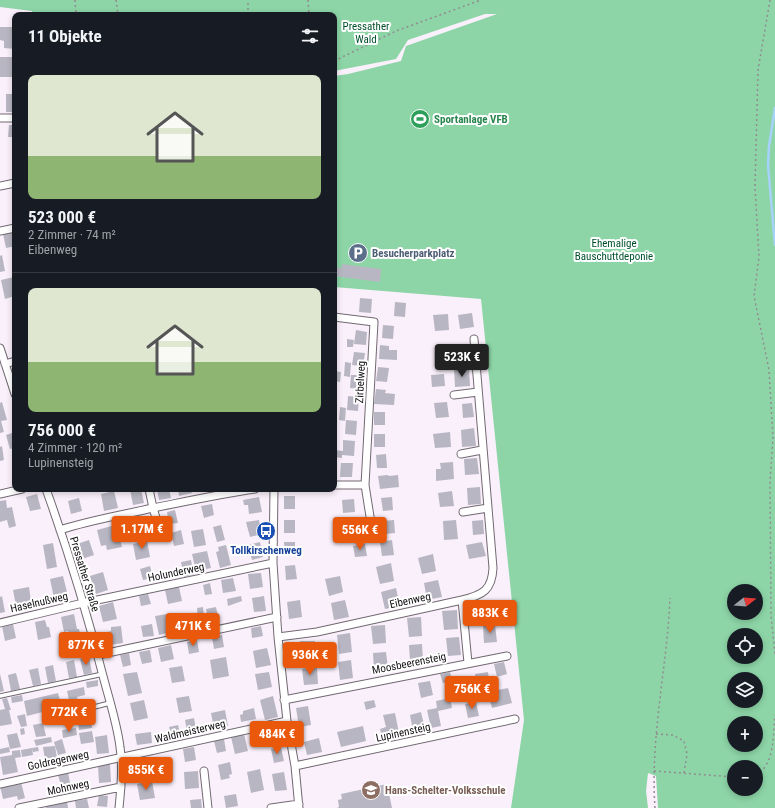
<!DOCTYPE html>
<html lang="de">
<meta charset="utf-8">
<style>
body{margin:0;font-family:"Roboto Condensed",sans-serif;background:#242831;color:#f1f3f6;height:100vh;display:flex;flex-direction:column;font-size:15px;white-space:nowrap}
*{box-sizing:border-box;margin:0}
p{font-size:13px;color:#9ea1a6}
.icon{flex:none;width:22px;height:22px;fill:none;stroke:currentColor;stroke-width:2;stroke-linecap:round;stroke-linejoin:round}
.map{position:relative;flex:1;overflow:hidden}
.details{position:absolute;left:12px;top:12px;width:325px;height:480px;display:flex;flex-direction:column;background:#171b24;border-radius:8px;box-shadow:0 2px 6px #0003}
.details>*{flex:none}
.needle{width:26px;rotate:73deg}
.fabs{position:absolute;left:727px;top:584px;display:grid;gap:8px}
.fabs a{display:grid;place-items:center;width:36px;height:36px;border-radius:50%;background:#171b24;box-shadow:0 2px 6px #0003;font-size:20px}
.price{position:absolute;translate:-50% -34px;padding:0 9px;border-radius:4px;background:#ea580c;color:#fff;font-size:13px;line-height:26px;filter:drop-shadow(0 1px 2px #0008)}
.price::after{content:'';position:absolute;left:50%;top:24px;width:12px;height:9px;margin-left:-6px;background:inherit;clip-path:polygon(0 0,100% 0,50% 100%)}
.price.active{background:#222;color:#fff}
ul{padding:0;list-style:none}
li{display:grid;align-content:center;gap:8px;height:212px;padding:0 16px}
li+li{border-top:1px solid #363941}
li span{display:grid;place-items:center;height:124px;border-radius:8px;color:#555}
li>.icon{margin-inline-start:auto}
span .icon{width:72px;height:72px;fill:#fffc;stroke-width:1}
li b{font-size:17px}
h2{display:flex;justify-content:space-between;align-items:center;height:48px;padding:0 16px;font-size:17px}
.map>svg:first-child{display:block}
.green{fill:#8dd5a7;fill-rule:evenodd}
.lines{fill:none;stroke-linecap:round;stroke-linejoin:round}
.stream{stroke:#a7d2fc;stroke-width:2.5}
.building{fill:#b8b6c2}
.lane-casing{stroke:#716971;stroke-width:5.5}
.street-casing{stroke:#716971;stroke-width:9}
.path{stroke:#918b92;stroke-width:1.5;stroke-dasharray:2 3;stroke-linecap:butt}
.lane{stroke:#fff;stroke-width:3.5}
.street{stroke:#fff;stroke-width:7}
.labels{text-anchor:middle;stroke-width:4;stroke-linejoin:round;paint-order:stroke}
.park-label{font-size:11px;fill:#01512d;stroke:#fff}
.leisure-label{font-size:11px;font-weight:bold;fill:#27864d;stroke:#fff;text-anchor:start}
.service-label{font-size:11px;font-weight:bold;fill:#4e5e75;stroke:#fff;text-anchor:start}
.street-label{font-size:11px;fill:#110e11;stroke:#fff}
.transit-label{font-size:11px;font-weight:bold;fill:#164399;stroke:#fff}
.education-label{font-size:11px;font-weight:bold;fill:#785e54;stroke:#fff;text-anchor:start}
</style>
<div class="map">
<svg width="775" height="808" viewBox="0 0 775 808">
<rect width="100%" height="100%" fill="#faf0fb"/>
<path class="green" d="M0 0H775V808H658L656 776 648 773 646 791 648 808H511L524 720 481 299 334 287V76L348 74 401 61 406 46 497 14H485L408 40 396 59 334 71V15H32V11L0 7ZM734 591H756V613H734ZM734 635H756V657H734ZM734 679H756V701H734ZM734 723H756V745H734ZM734 767H756V789H734Z"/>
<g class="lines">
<path class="stream" d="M775 108 769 146 768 165 775 245"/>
</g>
<path class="building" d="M0 27H15V49L4 48V41L0 40Z
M0 57H15V77H0Z
M6 94H15V112H6Z
M9 125H15V137H8Z
M14 232 15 246 6 248 3 234Z
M2 255 5 271 0 272V256Z
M342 264 381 269 380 282 334 276V267L342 268Z
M14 277 15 296 5 299 1 280Z
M360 298 372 299 371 313 359 312Z
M395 302 406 303 405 317 394 316Z
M472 313 474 327 460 329 458 315Z
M448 314 449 330 435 331 433 315Z
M383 325 394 326 393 339 382 338Z
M356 330 367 332 366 345 354 344Z
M347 339 354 340 353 347H347Z
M380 345 389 346V350H397V360L379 359Z
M451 345 452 360H439L438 346Z
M354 352 365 353 363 366 352 365Z
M345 362 351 363 350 377 344 376Z
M378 367 389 368 387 382 376 381Z
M469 368 470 386 455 387 454 369Z
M334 371 341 372 340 382 334 381Z
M444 374 445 386 432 387 431 375Z
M351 375H362L361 389 350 388Z
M376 389 386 390 385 393 395 394 394 405 374 404Z
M348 396 359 397 358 411 347 410Z
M2 402 7 420 1 421 4 432 0 433V403Z
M447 402 449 417 436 418 434 403Z
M472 403 474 417 463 418 462 404Z
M340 407 346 408 345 421 339 420Z
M374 412H385V425H374Z
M346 420 357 421 356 435 345 434Z
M474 428 476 446 462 447 461 430Z
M15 432V448L10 449 6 435Z
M450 432 451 447 435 448 433 434Z
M374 434H385V447H374Z
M343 440 355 441 354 456 342 455V458L334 457V450L343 451Z
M2 446 4 460 0 461V447Z
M386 454 387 468H377L376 455Z
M477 458 479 474 465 475 464 459Z
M453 462 454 479 436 481V469H441L440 463Z
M15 463V477H14L12 464Z
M341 463H353L352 477H340Z
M388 475 389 476 398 475 399 487 380 489 378 476Z
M480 487 481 504 468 505 467 488Z
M130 489H141L144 503 133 505Z
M157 489H169L171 498 159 500Z
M178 489H191L192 493 179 496Z
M114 491 118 508 104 511 101 494Z
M452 491 454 506 440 507 438 493Z
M37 494 41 509 30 511 26 497Z
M284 496H295V509H284Z
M259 497 262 512 249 514 248 505H244L243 500Z
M392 497 393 510 383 511 381 498Z
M79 498 82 511 71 514 68 501Z
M354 499 355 512 343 513 342 500Z
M6 500 7 508 12 507 16 526 9 528 7 520 0 522V501Z
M212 504 214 515 204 518 201 506Z
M175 510 178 523 169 524 167 512Z
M145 516 148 528 137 530 135 519Z
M259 520 262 534 250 537 246 522Z
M284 520H295V533H284Z
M394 520 395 533 385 534 383 521Z
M456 520 458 539 444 540 443 521Z
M483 520 484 534 473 535 472 521Z
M356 522 358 535 347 536 345 524Z
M119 524 122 535 119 536 122 547 107 550 106 545 101 546 97 530Z
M221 525 225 540 217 542 213 527Z
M203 529 206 545 194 547 191 531Z
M181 530 184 544 174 546 171 533Z
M89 540 94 555 82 559 77 544Z
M392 540 394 555 382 556 380 542Z
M147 541 150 557 136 560 133 544Z
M260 542 263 557 252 560 248 545Z
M284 542H295V554L285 555Z
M482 542 486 556 469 559 466 545Z
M53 543 57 567 47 569 43 545Z
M365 544 367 556 355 557 353 546Z
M226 545 231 565 220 568 216 552 219 551 218 547Z
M207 551 211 568 196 571 192 554Z
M433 554 436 571 422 574 418 558Z
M191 560 194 575 184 577 181 562Z
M391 563 394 581 380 584 376 567Z
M295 565 297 579 286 580 285 566Z
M150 566 153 578 143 580 140 569Z
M103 572 108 590 96 594 90 576Z
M261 573 263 587 250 589 248 574Z
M63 576 69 600 55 603 50 579Z
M340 576 343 592 329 596 325 579Z
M233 578 236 591 223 593 221 580Z
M438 580 442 597 427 600 424 583Z
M210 583 212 594 205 595 203 585Z
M29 587 32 608 17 611 13 590Z
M179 587 182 601 168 604 165 590Z
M396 588 400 606 385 609 381 592Z
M148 594 151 604 141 606 139 596Z
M2 596 5 612 0 613V597Z
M241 596 242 601 228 606 227 599Z
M264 596 266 611 254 612 252 598Z
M300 600 302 617 289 619 287 602Z
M345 600 349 617 334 620 331 603Z
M494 601 496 617 482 618 480 602Z
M113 602 117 619 103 622 99 606Z
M203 607 204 618 198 619 197 608Z
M216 607 219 620 209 623 206 609Z
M457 610 458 629 444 630 442 611Z
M74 614 77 629H79L84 652 73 655 68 631 64 632 61 617Z
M167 614 171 632 159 635 155 616Z
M421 617 422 636 409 637 407 618Z
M45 620 47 627H49L51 637 38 640 35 622Z
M13 624 16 638 5 641 2 626Z
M152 624 154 636 143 637 141 626Z
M385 625 386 643 373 644 371 626Z
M495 625 497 642 484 643 483 626Z
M121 626 123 643 109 645 107 632 111 631V627Z
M261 626 263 636 252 638 251 628Z
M350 633 352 652 339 654 337 635Z
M222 635 224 647 214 649 212 637Z
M459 637 461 655 448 656 446 638Z
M197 640 199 652 189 654 187 642Z
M300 641H315L316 660 301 661Z
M422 644 423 660 410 661 409 645Z
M171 645 174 659 161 662 158 648Z
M267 648 271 665 256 668 253 651Z
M150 650 152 662 142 664 139 652Z
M386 652 388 668 374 670 373 653Z
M129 653 131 665 123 667 120 655Z
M89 657 92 673 84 675 80 659Z
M226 657 229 676 213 679 210 660Z
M74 660 77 677 69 678 66 662Z
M351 660 353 678 340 680 338 662Z
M504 662 507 674 497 677 494 664Z
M53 665 56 681 48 683 45 667Z
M182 666 185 681 172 683 169 668Z
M38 668 41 684 33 686 29 670Z
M317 668 318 684 304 685 302 669Z
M137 672 142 693 128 696 123 674Z
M269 672 272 687 258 690 255 674Z
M450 672 452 681 443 683 440 674Z
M488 672 490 688 477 690 475 674Z
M16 673 20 689 11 691 8 675Z
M0 674 4 691 0 692Z
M467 677 469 691 458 693 455 679Z
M98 680V686L87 688 86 682Z
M430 681 433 695 421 698 418 683Z
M84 687 85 695 77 697 79 708 71 710 67 691Z
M508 688 512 703 492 708 488 692Z
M58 693 62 707 27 716 24 701Z
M22 695 23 701 12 703 11 697Z
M189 696 192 711 179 713 176 698Z
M273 696 278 717 265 720 260 700Z
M7 698 11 710H9L12 724 0 726V710L5 709 2 699Z
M450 698 452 708 438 711 441 726 431 728 427 710 437 708 436 701Z
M144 700 148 718 134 721 130 703Z
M374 700 376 707 366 710 364 702Z
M476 702 479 716 468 718 465 704Z
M308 706 311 725 299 727 296 708Z
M254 708 256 719 241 722 240 715 243 714V711Z
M225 710 228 726 214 729 211 713Z
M90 712 92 728 79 730 77 714Z
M421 712 425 729 413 731 410 715Z
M395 713 399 733 382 737 380 729 386 727 383 715Z
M25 714 27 726 21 727 17 716Z
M194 718 196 729 187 731 185 720Z
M43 723 46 736 36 737 33 725Z
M178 725 181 737 172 739 169 727Z
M363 726 366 741 341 747 337 732Z
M24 728 25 734 21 735 20 729Z
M76 728 77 735 63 738 62 730Z
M279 728 281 741 269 742V735L263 736 262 729Z
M92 731 94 742 81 744 79 733Z
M151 732 152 743 137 745 135 734Z
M17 733 21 747 10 749 7 735Z
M244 734 248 751 235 754 231 737Z
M107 735 109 753 97 754 95 737Z
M51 737 52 742 36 746 34 740Z
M319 738 322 752 307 755 304 742Z
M62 739 66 753 58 755 54 742Z
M224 739 226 751 217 753 214 741Z
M55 746 58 764 46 766 43 747Z
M9 747 10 752 0 754V749Z
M38 747 39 751 33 752 32 748Z
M194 747 196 760 185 762 183 749Z
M32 748 33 755 22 757 21 750Z
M281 748 284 761 274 763 271 749Z
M20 750 21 757 15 758 18 772 3 775 0 757 12 755V751Z
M136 758H149V775H137Z
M230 762 232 774 229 775 230 778 221 780 218 765Z
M110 764 111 782 99 783 98 765Z
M260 769 264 790 251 793 247 772Z
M198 771 199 788 185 789 184 772Z
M68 772 70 783 61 785 58 775Z
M284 772 287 790 275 791 272 774Z
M152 781 155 798 140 800 137 784Z
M21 782 25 798 18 800 17 796 3 799 0 786Z
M387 784 392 808H337L339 807 338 800 342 799 341 794Z
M75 786 76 792 59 795 58 790Z
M236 794 238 806 226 808 224 796Z
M99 795 108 796 107 807 97 806Z
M87 799 89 808H76L75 801Z
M201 799 202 808H191L190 800Z
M67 801 68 808H46L45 805Z"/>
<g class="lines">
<g class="lane-casing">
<path id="lane" d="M0 696 103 674
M51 718 110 703"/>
</g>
<g class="street-casing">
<path id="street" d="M0 118H15
M0 186 15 183
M0 231 15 228
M334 317 374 322 365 485H334
M0 348 15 394
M5 364 15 361
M454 395 478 392
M461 454 482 450
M365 485 372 529
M46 489C68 550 87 613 103 676 109 699 117 723 120 747 123 767 121 788 119 808
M149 489 153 508 161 534
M274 489 273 563 278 637 287 721 295 766 299 808
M0 494 22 489
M463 512 488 508
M60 530C91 520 122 515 153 508 188 501 220 494 255 489
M462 600 468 663
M0 623 83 603 273 563
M278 637 317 632 462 600C483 595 492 590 493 568L474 339
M98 655 277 617
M284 700 507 656
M295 766 515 719
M204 771 208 808
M0 784 287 721
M19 808 121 787
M271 808 299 804"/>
</g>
<path class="path" d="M75 0 76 15
M116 0 118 15
M308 0 309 15
M770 0 758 70 755 187 759 257 754 296 769 370 773 438 770 481 771 615 775 655
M248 15V0
M334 61 396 31 481 0
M656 734 673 735 684 741 687 754 684 773
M654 771 734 777
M756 775C775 765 773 734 775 715
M655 808C650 737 667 668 670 598"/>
<use href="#lane" class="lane"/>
<use href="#street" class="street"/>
</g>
<defs>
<g id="stadium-disc" transform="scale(1)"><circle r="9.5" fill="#2e9e5b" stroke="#fff"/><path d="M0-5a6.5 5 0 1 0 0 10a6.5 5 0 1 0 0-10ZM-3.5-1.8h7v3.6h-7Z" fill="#fff"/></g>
<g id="parking-disc" transform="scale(1)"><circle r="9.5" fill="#5c6f8a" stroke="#fff"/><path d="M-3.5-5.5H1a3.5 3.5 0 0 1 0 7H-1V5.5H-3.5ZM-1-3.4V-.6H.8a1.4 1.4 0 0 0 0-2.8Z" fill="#fff"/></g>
<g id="bus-disc" transform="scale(1)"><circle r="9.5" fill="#1a4fb4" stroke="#fff"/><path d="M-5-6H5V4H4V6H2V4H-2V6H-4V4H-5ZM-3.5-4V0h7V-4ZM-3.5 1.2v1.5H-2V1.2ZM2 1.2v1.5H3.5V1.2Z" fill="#fff"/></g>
<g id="school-disc" transform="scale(1)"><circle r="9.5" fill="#8d6e63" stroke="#fff"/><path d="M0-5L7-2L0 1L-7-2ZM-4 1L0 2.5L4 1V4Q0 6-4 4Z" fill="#fff"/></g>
</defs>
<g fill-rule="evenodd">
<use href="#stadium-disc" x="420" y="119"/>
<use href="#parking-disc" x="358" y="253"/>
<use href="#bus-disc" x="266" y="531"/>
<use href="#school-disc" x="371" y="790"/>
</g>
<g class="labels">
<g class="park-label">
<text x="366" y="30">Pressather<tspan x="366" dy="13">Wald</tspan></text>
<text x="614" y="247">Ehemalige<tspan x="614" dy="13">Bauschuttdeponie</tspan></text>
</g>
<g class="leisure-label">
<text x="434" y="123">Sportanlage VFB</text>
</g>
<g class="service-label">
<text x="372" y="257">Besucherparkplatz</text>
</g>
<g class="street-label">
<text transform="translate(360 382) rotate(-87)" y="4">Zirbelweg</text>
<text transform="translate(176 572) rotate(-12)" y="4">Holunderweg</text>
<text transform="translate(85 574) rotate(73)" y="4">Pressather Straße</text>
<text transform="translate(410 600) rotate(-12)" y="4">Eibenweg</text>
<text transform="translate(39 602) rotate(-13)" y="4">Haselnußweg</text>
<text transform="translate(409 663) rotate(-11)" y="4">Moosbeerensteig</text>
<text transform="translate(190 731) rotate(-13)" y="4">Waldmeisterweg</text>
<text transform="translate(403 732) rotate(-12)" y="4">Lupinensteig</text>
<text transform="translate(58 760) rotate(-12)" y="4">Goldregenweg</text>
<text transform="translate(68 787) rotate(-12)" y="4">Mohnweg</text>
</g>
<g class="transit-label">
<text x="266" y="554">Tollkirschenweg</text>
</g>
<g class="education-label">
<text x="385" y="794">Hans-Schelter-Volksschule</text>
</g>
</g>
</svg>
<div class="fabs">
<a><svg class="needle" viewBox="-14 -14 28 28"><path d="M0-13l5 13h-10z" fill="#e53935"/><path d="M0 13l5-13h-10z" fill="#9ea1a6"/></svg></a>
<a><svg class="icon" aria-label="locate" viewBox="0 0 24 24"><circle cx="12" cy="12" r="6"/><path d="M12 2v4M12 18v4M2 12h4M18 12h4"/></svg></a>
<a><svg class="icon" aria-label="layers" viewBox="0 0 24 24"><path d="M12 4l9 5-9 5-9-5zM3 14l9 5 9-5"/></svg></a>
<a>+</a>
<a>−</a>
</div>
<b class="price active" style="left:462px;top:378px">523K €</b>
<b class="price" style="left:142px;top:550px">1.17M €</b>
<b class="price" style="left:360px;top:551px">556K €</b>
<b class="price" style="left:490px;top:634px">883K €</b>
<b class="price" style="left:193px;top:647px">471K €</b>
<b class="price" style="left:86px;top:666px">877K €</b>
<b class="price" style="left:310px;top:676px">936K €</b>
<b class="price" style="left:472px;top:710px">756K €</b>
<b class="price" style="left:69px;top:733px">772K €</b>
<b class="price" style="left:277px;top:755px">484K €</b>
<b class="price" style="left:146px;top:791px">855K €</b>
<section class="details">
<h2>11 Objekte<svg class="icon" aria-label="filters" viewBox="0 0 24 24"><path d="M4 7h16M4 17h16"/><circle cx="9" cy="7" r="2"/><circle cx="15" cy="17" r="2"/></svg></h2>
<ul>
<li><span style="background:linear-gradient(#dfe7d0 65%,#8fb573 0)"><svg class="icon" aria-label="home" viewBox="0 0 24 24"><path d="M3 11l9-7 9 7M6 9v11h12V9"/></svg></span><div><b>523 000 €</b><p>2 Zimmer · 74 m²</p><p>Eibenweg</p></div></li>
<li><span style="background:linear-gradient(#dfe7d0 60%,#8fb573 0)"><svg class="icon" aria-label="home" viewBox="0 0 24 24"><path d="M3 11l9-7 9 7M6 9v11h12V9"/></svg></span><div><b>756 000 €</b><p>4 Zimmer · 120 m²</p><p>Lupinensteig</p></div></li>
</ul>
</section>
</div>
